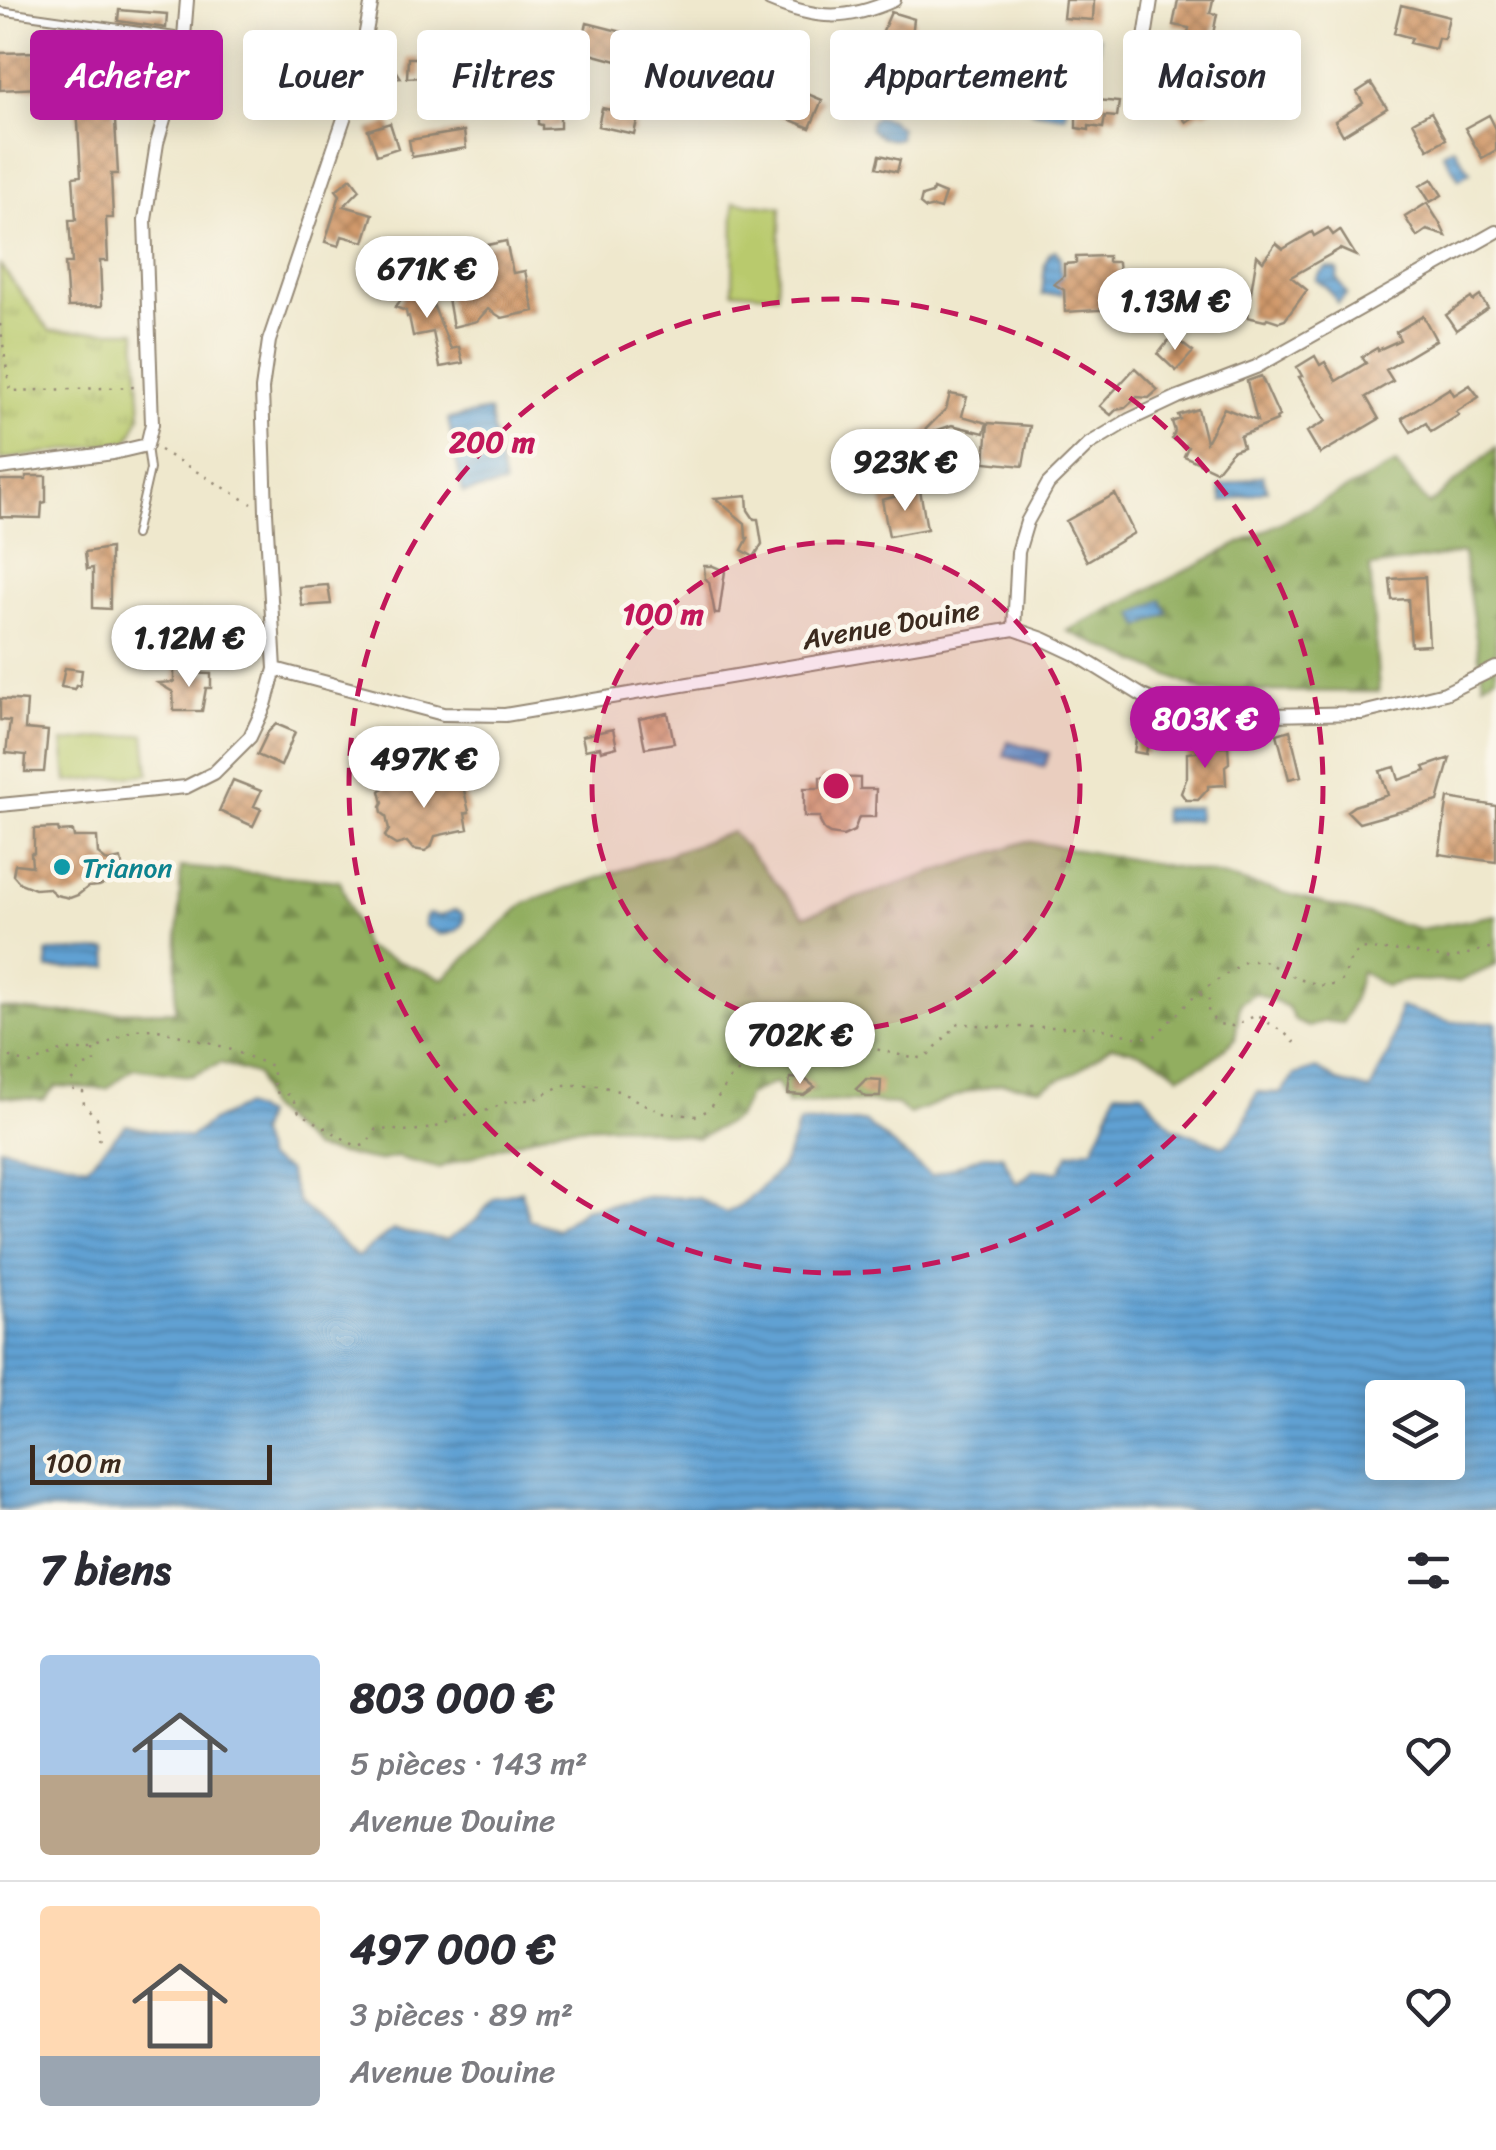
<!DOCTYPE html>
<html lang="fr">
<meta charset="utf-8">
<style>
body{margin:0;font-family:Sriracha,sans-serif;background:#f2f2f3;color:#2b2b33;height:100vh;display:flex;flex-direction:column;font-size:38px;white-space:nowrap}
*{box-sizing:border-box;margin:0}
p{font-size:32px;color:#7c7c81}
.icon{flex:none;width:55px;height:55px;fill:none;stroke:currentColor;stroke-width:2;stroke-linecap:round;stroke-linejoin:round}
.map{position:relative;height:1510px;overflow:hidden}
.sheet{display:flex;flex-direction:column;background:#fff;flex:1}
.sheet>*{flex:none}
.top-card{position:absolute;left:30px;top:30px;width:1438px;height:90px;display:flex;gap:20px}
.fabs{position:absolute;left:1365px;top:1380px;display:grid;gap:20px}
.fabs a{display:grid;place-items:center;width:100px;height:100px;border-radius:10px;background:#fff;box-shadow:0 5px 25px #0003;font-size:50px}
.scale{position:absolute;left:30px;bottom:25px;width:242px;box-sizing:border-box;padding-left:10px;border:5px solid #3b2a1e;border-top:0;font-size:28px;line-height:35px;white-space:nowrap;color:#3b2a1e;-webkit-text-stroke:8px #fbf7ec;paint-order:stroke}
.price{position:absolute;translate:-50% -85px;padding:0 22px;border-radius:35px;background:#fff;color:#222;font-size:32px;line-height:65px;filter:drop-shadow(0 2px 5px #0008)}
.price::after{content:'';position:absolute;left:50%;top:60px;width:30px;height:22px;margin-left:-15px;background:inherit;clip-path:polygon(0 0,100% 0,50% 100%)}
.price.current{background:#b5179e;color:#fff}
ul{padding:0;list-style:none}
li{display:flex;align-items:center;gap:30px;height:250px;padding:0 40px}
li+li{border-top:2px solid #e1e1e2}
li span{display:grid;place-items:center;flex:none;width:280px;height:200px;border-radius:10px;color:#555}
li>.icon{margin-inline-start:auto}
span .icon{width:120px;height:120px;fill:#fffc;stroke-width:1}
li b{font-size:42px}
h2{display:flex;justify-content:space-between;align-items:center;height:120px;padding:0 40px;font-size:42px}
.tag{padding:0 35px;border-radius:10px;background:#fff;box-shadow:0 5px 25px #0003;font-size:35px;line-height:90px}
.tag.current{background:#b5179e;color:#fff}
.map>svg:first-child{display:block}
.grass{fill:#b9ca6d;stroke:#7a7a46;stroke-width:2.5}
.forest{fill:url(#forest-firs);stroke:#666c3f;stroke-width:2.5}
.park{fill:url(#park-tufts);stroke:#7a7a46;stroke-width:2.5}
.water{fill:url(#water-rules);stroke:#4e6678;stroke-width:2.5;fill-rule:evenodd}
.building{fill:url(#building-cross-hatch)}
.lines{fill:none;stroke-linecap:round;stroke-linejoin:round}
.lane-casing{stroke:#958976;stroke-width:10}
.street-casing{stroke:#958976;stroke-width:16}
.path{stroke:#958976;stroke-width:2.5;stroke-dasharray:2.5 8;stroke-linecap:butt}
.lane{stroke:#fff;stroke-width:6}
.street{stroke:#fff;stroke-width:12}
.ring{fill:none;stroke:#c2185b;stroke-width:5;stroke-dasharray:18 12}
.culture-dot{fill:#0f9aa8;stroke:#fbf7ec;stroke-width:4}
.labels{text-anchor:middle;stroke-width:9;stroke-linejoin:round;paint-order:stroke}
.street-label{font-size:28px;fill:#3b2a1e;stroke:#fbf7ec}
.culture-label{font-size:28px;fill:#0d838f;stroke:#fbf7ec;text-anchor:start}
.centre{fill:#c2185b;stroke:#fbf7ec;stroke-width:5}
.ring-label{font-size:30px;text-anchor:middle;font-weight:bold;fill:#c2185b;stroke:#fbf7ec;stroke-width:9;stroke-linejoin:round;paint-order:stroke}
</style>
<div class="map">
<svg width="1496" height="1510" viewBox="0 0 1496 1510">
<defs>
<pattern id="forest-firs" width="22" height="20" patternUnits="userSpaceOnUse" patternTransform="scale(2.5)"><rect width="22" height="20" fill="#92ae60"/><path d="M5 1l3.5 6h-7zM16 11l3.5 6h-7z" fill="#788e4f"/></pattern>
<pattern id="park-tufts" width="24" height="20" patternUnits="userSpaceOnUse" patternTransform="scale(2.5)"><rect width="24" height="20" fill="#b9ca6d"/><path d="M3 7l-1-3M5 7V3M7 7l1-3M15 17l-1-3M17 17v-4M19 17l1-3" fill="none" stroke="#98a459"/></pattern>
<pattern id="water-rules" width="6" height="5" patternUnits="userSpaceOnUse" patternTransform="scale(2.5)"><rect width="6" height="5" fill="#60a1d3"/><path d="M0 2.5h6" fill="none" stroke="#5083ab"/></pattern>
<pattern id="building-cross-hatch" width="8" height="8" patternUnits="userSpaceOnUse" patternTransform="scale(2.5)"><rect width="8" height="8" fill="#d19a6c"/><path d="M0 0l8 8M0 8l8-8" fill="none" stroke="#ab7e58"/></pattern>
</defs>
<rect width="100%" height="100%" fill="#fbf7ec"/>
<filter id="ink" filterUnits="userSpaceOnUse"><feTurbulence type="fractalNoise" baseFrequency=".01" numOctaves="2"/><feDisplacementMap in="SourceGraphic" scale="20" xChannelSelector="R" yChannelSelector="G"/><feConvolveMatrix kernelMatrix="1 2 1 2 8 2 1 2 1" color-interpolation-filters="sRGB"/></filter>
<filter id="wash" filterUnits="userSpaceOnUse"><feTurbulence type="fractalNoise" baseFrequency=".0048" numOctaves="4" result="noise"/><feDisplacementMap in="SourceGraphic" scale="40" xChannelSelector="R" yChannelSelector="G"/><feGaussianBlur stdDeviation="2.25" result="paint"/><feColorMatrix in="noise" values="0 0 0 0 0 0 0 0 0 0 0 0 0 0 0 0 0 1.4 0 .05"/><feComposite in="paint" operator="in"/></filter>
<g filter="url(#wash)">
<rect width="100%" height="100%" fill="#efe8cd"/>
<path class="grass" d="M734 202 781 207 777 295 733 291Z
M145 734 149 774 67 782 63 742Z"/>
<path class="forest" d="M1496 447V676L1483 683 1463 553 1370 567 1379 692 1203 691 1067 631 1396 464 1429 505Z
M732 832 804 916 1027 841 1213 874 1420 929 1496 915V965L1459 982 1410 980 1385 986 1361 971 1355 995 1343 1023 1324 1021 1309 1027 1295 1021 1288 1007 1255 993 1240 1003 1235 1039 1206 1064 1179 1075C1158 1057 1138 1050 1111 1046L1076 1072 1041 1088 1002 1083 967 1092 909 1114 896 1104 846 1101 787 1104 776 1082 748 1095 737 1118 698 1138 621 1125 559 1128 438 1168 396 1157 378 1161 313 1149 266 1106 257 1075 221 1063 191 1076 133 1068 107 1089 56 1086 43 1100 0 1096V1008L48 1013 175 1011 181 867 340 881 364 948 443 979 525 903Z"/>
<path class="park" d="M0 265 50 331H136L141 415 128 441 0 460Z"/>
<path class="water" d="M1070 35 1099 37 1098 52 1068 49Z
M1259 79 1267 91 1244 108 1235 96Z
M1033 93 1068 98 1065 116 1031 111Z
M876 116 889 120 900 128 899 138C889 142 878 136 870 129V122Z
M1454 147 1470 172 1459 179 1443 153Z
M1055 250 1060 256 1062 294 1042 295 1045 263 1050 253Z
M1327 267 1338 270 1337 279 1347 294 1338 303 1327 288 1316 280 1319 274Z
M489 411 504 485 463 493 448 419Z
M1263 475 1267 490 1223 502 1219 487Z
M1161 600 1168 613 1141 627 1134 614Z
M1008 741 1049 753 1044 767 1004 756Z
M1198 807V820L1163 822 1162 809Z
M454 910 462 913 464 919C462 931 450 935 439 934L425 926 424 919 428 914 441 916Z
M108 950 109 967 48 969 47 952Z
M1400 1007 1451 1022H1496V1510H0V1147L87 1166 126 1125 189 1138 211 1121 244 1106 264 1115 258 1134 266 1159 287 1170 298 1202 357 1257 393 1230 446 1240 475 1221 494 1198 521 1190 529 1220 557 1229 584 1209 647 1197 698 1198 726 1213 747 1201 783 1166 799 1123 865 1122 931 1176 986 1154 1002 1155 1017 1184 1034 1170 1059 1172 1069 1153 1093 1148 1105 1122 1116 1091 1142 1092 1172 1127 1224 1147 1242 1127 1257 1092 1281 1093 1294 1075 1316 1068 1341 1083 1370 1090 1390 1050ZM1382 1398H1448V1462H1382Z"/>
<g id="blocks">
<path class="building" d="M1065 0H1094L1093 20 1063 18Z
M1178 0H1213L1210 13 1217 14 1212 39 1188 34 1189 28 1173 25Z
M1401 5 1449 17 1444 39 1438 38 1435 49 1410 43 1412 38 1394 33Z
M119 10 167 14 166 28 118 21Z
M891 12 914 19 913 28 904 52 879 40Z
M587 23 634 35 629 56 621 54 620 62 580 51Z
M508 31H537L538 52H543V68H522V63H493V74L467 75 468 58H477L476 47 508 46Z
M980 31 998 50 975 72 983 80 972 91 946 64Z
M38 52V58L74 57 76 93 40 95V88L0 90V53Z
M408 58H420L421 77 407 78Z
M377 59H389L401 78 378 79Z
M789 81 798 90 822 100 810 128 779 115 782 107 779 105Z
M1198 83 1216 106 1204 114 1202 111 1186 122 1171 102Z
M1371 83 1387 108 1343 135 1335 121 1363 103 1357 92Z
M113 86 118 174H111L113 218H106L108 261H100L102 306 68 307 65 263H72L69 220H76L73 177 81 176 76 88Z
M1076 98 1119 102 1117 117 1105 116 1103 128 1089 126V130L1076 128Z
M602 108 638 116 634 134 598 126Z
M560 111V128L542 129V125L538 124V112Z
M1431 112 1446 139 1428 149 1413 122Z
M1489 115 1496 129V150L1482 158 1465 128Z
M390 123 398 148 377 155 368 130Z
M464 131 466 148 412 157 409 140Z
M880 155 900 160 897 172 877 167Z
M351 178 360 190 344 206 373 214 364 242 342 236 339 246 325 242 340 195 336 190Z
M1432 179 1442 195 1430 202 1420 186Z
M933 189 945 194 940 209 934 207 926 209 920 204 922 196 932 193Z
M1427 203 1439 222 1446 236 1427 230 1417 237 1405 217Z
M1328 228 1333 235 1340 230 1356 256 1340 249 1291 277 1307 290 1285 320 1279 322 1267 318 1265 321 1247 317 1257 255 1263 261 1276 243 1283 249 1312 232 1314 236Z
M506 241 513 273 525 271 534 311 502 318 488 309 477 321 453 327 442 263 476 256 474 248Z
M1108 256V262H1118L1119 273 1124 282 1113 287 1114 309 1065 312 1064 290 1054 284 1064 276V264L1076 263V257Z
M423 280 451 349 459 347 463 363 440 367 433 332 413 336 409 316 407 317 406 311 395 307 403 298 402 284Z
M1480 296 1488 308 1456 330 1446 315 1471 298 1473 301Z
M1179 306 1187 314 1176 326 1166 317Z
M1423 316 1436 340 1386 370 1393 381 1366 397 1379 419 1320 454 1307 432 1326 421 1299 377 1302 376 1297 367 1315 356 1320 365 1325 362 1336 381 1366 363 1362 357 1377 348 1378 350 1400 340 1396 332Z
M1172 336 1193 352 1176 371 1158 354Z
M1135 368 1158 390 1149 398 1137 397 1125 408 1116 410 1111 415 1100 406Z
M1261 376 1279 416 1276 418 1277 421 1240 436 1243 447 1232 451 1216 471 1184 456 1188 447 1172 439 1175 431 1172 422 1180 419 1178 415 1198 409 1206 442 1224 408 1257 421 1247 381Z
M1470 385 1479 397 1456 412 1459 415 1431 432 1426 423 1411 432 1402 418 1450 388 1454 395Z
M950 394 967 397 962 416 987 423 984 433 952 425 918 437 946 409Z
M988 423 1030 426 1023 466 985 462Z
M26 476H46V502L42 503 41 518 0 517V480H26Z
M920 490 927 529 889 536 882 500Z
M1115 494 1134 533 1087 561 1066 521Z
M747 495 748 510 754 519H758L762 544 754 557 742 550 748 538H746L745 523 715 498Z
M110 548V609L93 608V568L87 569 85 552Z
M704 566H713L725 571 719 614H715L709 582 705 578Z
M1425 577 1429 645 1411 646 1408 599 1392 600 1390 579Z
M328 585 331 604 302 606 299 587Z
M174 665 183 673 211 674V688H206L202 711H174L173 692 158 683 174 682Z
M65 668 82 670 80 686 76 685 75 689 61 687Z
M0 699 27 701 25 729 48 731 44 772H25L26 755 6 753 10 721 0 720Z
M668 713 674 743 645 748 639 719Z
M276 724 295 732 281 766 257 755 268 732Z
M613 729 617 747 601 751 600 747 585 750 582 736Z
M1290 730 1301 776 1289 779 1277 734Z
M1137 734 1149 736 1146 754 1134 752Z
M1228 746 1229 763 1225 766 1226 785 1208 786V789L1198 800H1186L1181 793 1187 777V753L1203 751 1207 747Z
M1450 758 1438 801 1359 823 1347 811 1354 806 1388 795 1380 771 1395 767 1399 780 1426 771 1424 767Z
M435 775 440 781 461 777 469 812 465 813 468 829 435 836 431 847 425 851 413 849 407 842 396 845 388 840 385 836 389 830 386 816 382 813 381 807 383 803 380 791 389 782 400 786 423 781 422 777Z
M820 777 860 778V789H876L875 817H859L854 831 843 836 830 834 825 831 820 822V817H804V788H820Z
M233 780 261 791 254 806 261 809 253 826 219 811Z
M1448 798 1496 806V862L1439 854Z
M58 828 59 832 73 831 74 837H97L98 854 108 862 121 859 123 870 120 874 110 882 99 886 88 887 78 895 70 898 56 895 48 888 35 889 20 883 13 875 15 864 32 866 31 853H34V829Z
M790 1078 805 1079 815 1087 804 1095 788 1094Z
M866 1079 881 1080 880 1097H866L856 1089Z"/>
</g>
</g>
<g filter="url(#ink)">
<use href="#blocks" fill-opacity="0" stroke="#958976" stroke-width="2.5"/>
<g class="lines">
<g class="lane-casing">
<path id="lane" d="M0 11 182 37
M135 535 150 469 147 446"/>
</g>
<g class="street-casing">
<path id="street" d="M770 0C817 20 847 21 894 0
M1143 51 1151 0
M0 468 113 453 147 445 152 424 145 220 157 143 171 95 184 37 187 0
M1014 629 1018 552 1027 522 1048 484 1089 444 1129 420 1178 397 1256 367 1496 232
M275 669 443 714 505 715 1014 629 1043 639 1075 654 1143 696 1182 714 1222 716 1362 713 1445 693 1496 668
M0 805 186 787 214 773 250 737 265 705 275 669 266 512 262 389 269 341 357 80 372 0"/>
</g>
<path class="path" d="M0 324 10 391 136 387
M160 450 252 504
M1200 994 1209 998 1208 1013 1218 1024 1232 1026 1257 1015C1270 1025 1285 1031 1296 1044
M847 1042 916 1059 928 1055 959 1023 996 1027H1095L1139 1038 1155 1036 1198 993 1246 961H1264L1298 979 1328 987 1343 980 1350 961 1360 949 1406 951 1450 959 1496 946
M94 1050 95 1063 81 1067 71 1082 74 1091 83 1092 84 1105 97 1118 100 1144
M0 1053 30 1064 63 1050H94L133 1030 154 1029 224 1047 272 1066 275 1092 291 1095 299 1112 356 1146C370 1147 368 1138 376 1129L411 1131 434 1128 461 1116 493 1109 501 1103 535 1099 562 1085H598L618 1091 662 1113 697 1116 710 1109 732 1076 746 1066 783 1056 814 1043 827 1041"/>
<use href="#lane" class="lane"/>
<use href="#street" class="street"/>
</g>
</g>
<circle cx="836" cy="786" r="244" fill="#c2185b" fill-opacity=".12"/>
<g class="ring">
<circle cx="836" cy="786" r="244"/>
<circle cx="836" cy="786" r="487"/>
</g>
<circle class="culture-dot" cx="62" cy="867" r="10"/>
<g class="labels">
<g class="street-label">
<text transform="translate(891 624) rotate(-10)" y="10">Avenue Douine</text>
</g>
<g class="culture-label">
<text x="82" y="877">Trianon</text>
</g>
</g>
<circle cx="836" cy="786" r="15" class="centre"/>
<g class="ring-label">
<text x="492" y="452">200 m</text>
<text x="663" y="624">100 m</text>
</g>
</svg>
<div class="fabs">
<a><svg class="icon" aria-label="layers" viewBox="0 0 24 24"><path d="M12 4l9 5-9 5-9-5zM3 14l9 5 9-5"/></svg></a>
</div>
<div class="scale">100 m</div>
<b class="price" style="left:427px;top:321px">671K €</b>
<b class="price" style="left:1175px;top:353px">1.13M €</b>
<b class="price" style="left:905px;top:514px">923K €</b>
<b class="price" style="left:189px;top:690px">1.12M €</b>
<b class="price current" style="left:1205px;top:771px">803K €</b>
<b class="price" style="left:424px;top:811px">497K €</b>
<b class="price" style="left:800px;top:1087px">702K €</b>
<div class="top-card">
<a class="tag current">Acheter</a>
<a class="tag">Louer</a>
<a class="tag">Filtres</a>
<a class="tag">Nouveau</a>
<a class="tag">Appartement</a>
<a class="tag">Maison</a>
</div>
</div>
<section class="sheet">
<h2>7 biens<svg class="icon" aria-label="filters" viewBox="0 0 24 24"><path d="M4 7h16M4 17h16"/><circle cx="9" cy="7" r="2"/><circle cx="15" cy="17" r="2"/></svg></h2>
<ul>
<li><span style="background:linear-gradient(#a9c7e8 60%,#b9a48a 0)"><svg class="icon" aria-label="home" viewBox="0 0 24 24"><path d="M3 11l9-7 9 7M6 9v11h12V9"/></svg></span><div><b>803 000 €</b><p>5 pièces · 143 m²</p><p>Avenue Douine</p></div><svg class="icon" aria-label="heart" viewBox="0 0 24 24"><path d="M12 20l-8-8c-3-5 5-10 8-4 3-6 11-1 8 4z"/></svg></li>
<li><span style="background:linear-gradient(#ffd9b3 75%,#9aa5b1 0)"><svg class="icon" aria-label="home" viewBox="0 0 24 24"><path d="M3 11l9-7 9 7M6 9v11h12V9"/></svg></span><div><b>497 000 €</b><p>3 pièces · 89 m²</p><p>Avenue Douine</p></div><svg class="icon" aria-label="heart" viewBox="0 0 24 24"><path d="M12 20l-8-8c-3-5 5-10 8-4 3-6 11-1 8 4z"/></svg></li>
</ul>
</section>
